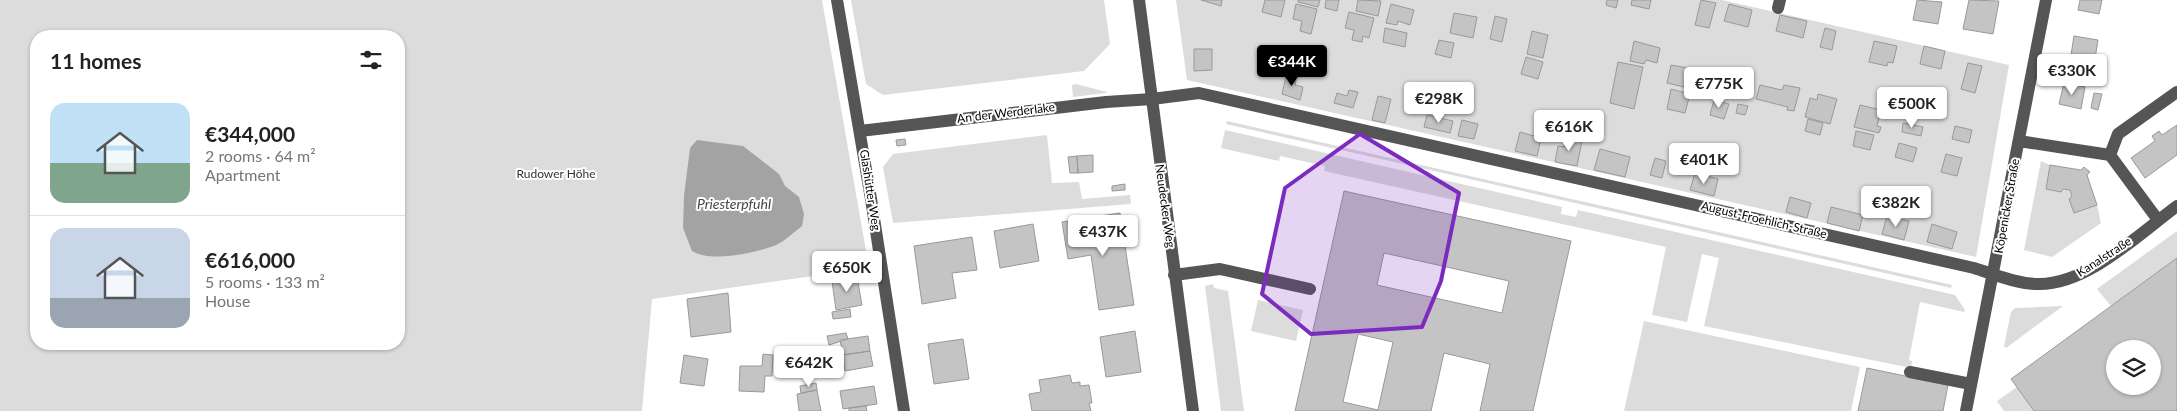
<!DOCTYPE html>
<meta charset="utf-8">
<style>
body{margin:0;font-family:Lato,sans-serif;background:#f2f2f2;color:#222;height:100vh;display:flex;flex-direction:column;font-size:19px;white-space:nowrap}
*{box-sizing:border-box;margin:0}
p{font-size:16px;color:#767676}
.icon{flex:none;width:28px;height:28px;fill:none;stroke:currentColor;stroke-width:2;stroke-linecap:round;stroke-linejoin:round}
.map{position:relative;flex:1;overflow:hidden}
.details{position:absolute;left:30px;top:30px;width:375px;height:320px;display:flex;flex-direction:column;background:#fff;border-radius:20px;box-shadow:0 1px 4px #0004}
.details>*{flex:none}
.buttons{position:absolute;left:2106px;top:340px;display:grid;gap:10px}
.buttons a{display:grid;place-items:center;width:55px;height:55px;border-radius:50%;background:#fff;box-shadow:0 1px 4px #0004;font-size:25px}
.price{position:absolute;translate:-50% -42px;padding:0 11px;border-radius:5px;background:#fff;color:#222;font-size:16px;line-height:32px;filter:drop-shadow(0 1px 2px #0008)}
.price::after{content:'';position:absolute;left:50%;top:30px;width:15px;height:11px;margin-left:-8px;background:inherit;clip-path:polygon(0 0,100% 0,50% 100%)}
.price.current{background:#000;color:#fff}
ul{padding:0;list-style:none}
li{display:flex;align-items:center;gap:15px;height:125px;padding:0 20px}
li+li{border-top:1px solid #e0e0e0}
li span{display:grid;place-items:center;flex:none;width:140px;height:100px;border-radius:15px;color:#555}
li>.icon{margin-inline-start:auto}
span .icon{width:60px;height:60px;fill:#fffc;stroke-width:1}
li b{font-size:21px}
h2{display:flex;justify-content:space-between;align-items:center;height:60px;padding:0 20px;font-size:21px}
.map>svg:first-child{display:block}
.green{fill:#dcdcdc;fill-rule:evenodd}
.water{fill:#a3a3a3}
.building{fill:#c4c4c4;stroke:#999;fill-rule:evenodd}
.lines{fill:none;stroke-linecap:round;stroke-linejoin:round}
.minor{stroke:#555;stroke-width:12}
.marked{fill:#7b2cbf;fill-opacity:0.2;stroke:#7b2cbf;stroke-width:4;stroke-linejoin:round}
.labels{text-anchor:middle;stroke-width:4;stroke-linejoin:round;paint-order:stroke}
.street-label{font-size:12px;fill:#000;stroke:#fff}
.park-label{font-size:12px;fill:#333;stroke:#fff}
.water-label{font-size:14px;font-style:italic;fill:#444;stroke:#fff}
</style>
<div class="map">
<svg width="2177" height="411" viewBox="0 0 2177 411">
<rect width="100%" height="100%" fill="#fff"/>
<path class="green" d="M0 0H822L869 268 652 299 642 411H0ZM36 36H399V344H36Z
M851 0H1104L1110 44 1084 71 883 95 866 84Z
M1176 0H1722L2009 65 1976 257 1187 80Z
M1076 84 1107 92 1106 93 1073 97 1072 85Z
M1227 121 1952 285 1951 288 1226 124Z
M1225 130 1562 207 1561 214 1576 217 1578 210 1955 295 1965 310 1964 312 1920 302 1909 360 1912 361 1911 368 1704 326 1719 258 1702 254 1687 322 1652 315 1666 247 1324 171 1325 166 1280 156 1279 161 1221 148Z
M1047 135 1052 183 1079 182 1082 199 1130 195 1131 204 893 223 883 167 893 154Z
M2041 161 2050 165 2046 189 2061 192 2063 189 2070 190 2072 196 2069 199 2074 213 2097 205 2101 223 2052 257 2024 250Z
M2177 231V258L2111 306 2097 289Z
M1213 284 1214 288 1228 291 1244 411H1221L1205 286Z
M1258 300 1303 310 1296 341 1251 331Z
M2063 306 2006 348 2004 346 2011 312 2015 308Z
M1644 321 1860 367 1851 411H1624Z
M2017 387 2034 411H2004L1997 401Z"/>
<path class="water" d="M697 140 743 146 779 174 785 186 799 197 804 214 802 226C794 232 785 241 776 245 756 253 711 263 692 251L683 228 684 196 690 148Z"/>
<path class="building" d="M1201 0H1222L1221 6Z
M1265 0H1285L1281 17 1262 12Z
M1298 0H1320L1318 7 1298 2Z
M1326 0H1339L1337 11 1325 8Z
M1358 0 1381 1 1378 16 1356 11Z
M1607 0H1618L1616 8 1606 5Z
M1632 0H1651L1649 9 1631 5Z
M1701 0 1716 3 1709 28 1695 25Z
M1917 0 1942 2 1938 24 1913 20Z
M1969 0 1999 1 1993 34 1963 29Z
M2080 0H2102L2099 14 2078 10Z
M1296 4 1317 9 1311 34 1300 31 1302 21 1293 19Z
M1391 4 1414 10 1410 25 1398 21 1397 25 1386 23Z
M1729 4 1752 10 1748 27 1724 21Z
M1349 12 1374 18 1369 38 1363 36 1362 42 1352 40 1354 30 1345 28Z
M1454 13 1477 17 1473 38 1450 33Z
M1780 15 1807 21 1803 38 1776 31Z
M1495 16 1507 19 1502 42 1490 39Z
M1385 28 1407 33 1405 47 1383 42Z
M1825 28 1836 31 1832 50 1820 47Z
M1532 31 1548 35 1543 58 1527 54Z
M2074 36 2098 40 2094 65 2070 61Z
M1439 40 1454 43 1451 58 1435 54Z
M1634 41 1660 48 1657 63 1646 60 1644 64 1630 61Z
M1874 41 1897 46 1893 63 1888 62 1887 66 1869 62Z
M1924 46 1945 51 1941 69 1920 64Z
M1194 49H1212V70L1194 71Z
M1526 57 1543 62 1538 79 1521 74Z
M1618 62 1643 67 1634 109 1610 103Z
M1968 63 1982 66 1975 93 1961 89Z
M1671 65 1688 68 1684 87 1667 83Z
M1287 72 1297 74 1295 85 1303 87 1300 100 1282 94Z
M1720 81 1746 88 1743 98 1717 91Z
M2064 83 2085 87 2081 109 2059 104Z
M1760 85 1782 90 1784 85 1800 88 1794 111 1787 110 1788 107 1756 99Z
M1671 89 1690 94 1685 113 1667 109Z
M1349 90 1358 92 1353 108 1334 103 1337 93 1347 96Z
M2094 93 2102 94 2098 110 2091 108Z
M1818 94 1837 99 1830 124 1805 117 1810 98 1817 100Z
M1378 96 1391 99 1385 123 1372 120Z
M1714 100 1729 104 1724 119 1710 115Z
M1738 104 1748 106 1745 115 1736 113Z
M1860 105 1881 110 1877 126 1881 127 1879 133 1854 127Z
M1427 115 1453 121 1450 133 1424 127Z
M1808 119 1823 123 1820 135 1805 131Z
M1462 120 1478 124 1474 139 1458 136Z
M1903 123 1923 127 1921 136 1902 132Z
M2177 125V155L2145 178 2131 158 2155 141 2152 136 2159 131 2162 135Z
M1955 126 1972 130 1969 143 1952 139Z
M1856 131 1874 135 1870 150 1853 146Z
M1520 132 1541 138 1537 156 1515 151Z
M1566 138 1582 141 1577 166 1555 162 1558 146 1564 147Z
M905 139 906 145 897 146 896 140Z
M1899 143 1917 148 1913 162 1895 157Z
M1600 149 1630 157 1625 177 1594 170Z
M1946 154 1962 158 1957 176 1941 172Z
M1093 155V172L1078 173 1077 156Z
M1077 156 1078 173H1070L1068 157Z
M1655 158 1666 161 1662 178 1650 175Z
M2050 165 2081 170 2084 167 2090 172 2087 175 2097 205 2074 213 2069 199 2072 196 2070 190 2063 189 2061 192 2046 189Z
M1695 173 1718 179 1714 196 1690 190Z
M1125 184V190L1112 191V186Z
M1344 191 1571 241 1533 411H1480L1490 364 1444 353 1431 411H1295ZM1384 253 1509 281 1502 313 1377 285ZM1358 334 1393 342 1378 410 1343 402Z
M1790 197 1811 203 1807 218 1786 212Z
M1831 207 1863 215 1859 231 1827 223Z
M1120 213 1134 305 1099 310 1091 255 1068 259 1062 222Z
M1887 216 1909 221 1904 240 1882 234Z
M1033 224 1039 261 1000 268 994 231Z
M1932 224 1957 232 1952 249 1927 242Z
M972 237 977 270 952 273 956 298 922 304 914 246Z
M2177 258V411H2034L2011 379ZM2115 349H2152V386H2115Z
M857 277 862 305 836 310 832 281Z
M728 293 731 332 691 337 687 299Z
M850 309 851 317 833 319 832 312Z
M1135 331 1141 372 1106 377 1100 337Z
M846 333 848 339 829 345 827 336Z
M868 336 870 351 843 355 840 340Z
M963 339 969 379 934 384 928 344Z
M870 351 873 366 845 371 843 355Z
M763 354 773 355 772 376H765L764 392 739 391 740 366H762Z
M684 355 708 359 704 386 680 383Z
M1867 368 1948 385 1943 411H1858Z
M1070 375 1072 383 1080 382V386L1089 385 1092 403H1089L1091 411H1032L1029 394 1041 392 1039 380Z
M816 383 817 390 801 393 800 386Z
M874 386 877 404 843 409 840 391Z
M817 390 821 411H799L797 394Z
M866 406 867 411H849V408Z"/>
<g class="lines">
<path class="minor" d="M837 0 871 199 904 411
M1139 0 1193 411
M1778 8 1780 0
M860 131 1106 102 1152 99 1199 93 1974 268C1993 274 2017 284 2038 284 2087 285 2139 234 2177 206
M2019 141 2110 155 2158 220
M2110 155 2118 134 2177 92
M1174 275 1220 269 1310 289
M1910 372 1971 384
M1966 411 2046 0"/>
</g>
<path class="marked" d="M1360 134 1459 193 1441 281 1422 327 1311 334 1262 294 1285 188Z"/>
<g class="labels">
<g class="street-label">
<text transform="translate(1006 113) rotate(-7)" y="4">An der Werderlake</text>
<text transform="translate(870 190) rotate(81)" y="4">Glashütter Weg</text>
<text transform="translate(1165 206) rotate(82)" y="4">Neudecker Weg</text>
<text transform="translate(2007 206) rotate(-80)" y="4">Köpenicker Straße</text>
<text transform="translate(1764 220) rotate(13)" y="4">August-Froehlich-Straße</text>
<text transform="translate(2104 257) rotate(-33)" y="4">Kanalstraße</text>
</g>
<g class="park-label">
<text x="556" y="178">Rudower Höhe</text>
</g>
<g class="water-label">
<text x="734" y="209">Priesterpfuhl</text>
</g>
</g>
</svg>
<div class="buttons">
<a><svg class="icon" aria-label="layers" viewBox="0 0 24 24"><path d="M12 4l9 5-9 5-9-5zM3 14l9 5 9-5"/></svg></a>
</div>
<b class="price current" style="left:1292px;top:87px">€344K</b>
<b class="price" style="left:2072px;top:96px">€330K</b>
<b class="price" style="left:1719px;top:109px">€775K</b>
<b class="price" style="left:1439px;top:124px">€298K</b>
<b class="price" style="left:1912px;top:129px">€500K</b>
<b class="price" style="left:1569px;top:152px">€616K</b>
<b class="price" style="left:1704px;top:185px">€401K</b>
<b class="price" style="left:1896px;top:228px">€382K</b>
<b class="price" style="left:1103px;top:257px">€437K</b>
<b class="price" style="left:847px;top:293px">€650K</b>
<b class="price" style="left:809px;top:388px">€642K</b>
<section class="details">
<h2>11 homes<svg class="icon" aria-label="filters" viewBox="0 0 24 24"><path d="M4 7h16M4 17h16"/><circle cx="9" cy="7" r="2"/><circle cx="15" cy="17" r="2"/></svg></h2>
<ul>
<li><span style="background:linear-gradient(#bfe0f5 60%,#7fa58c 0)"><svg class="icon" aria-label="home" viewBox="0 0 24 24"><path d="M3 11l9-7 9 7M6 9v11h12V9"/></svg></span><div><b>€344,000</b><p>2 rooms · 64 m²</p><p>Apartment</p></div></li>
<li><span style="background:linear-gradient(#c9d6e8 70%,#9aa5b1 0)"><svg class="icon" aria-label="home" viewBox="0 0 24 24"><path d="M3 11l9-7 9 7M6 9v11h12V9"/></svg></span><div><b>€616,000</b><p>5 rooms · 133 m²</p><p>House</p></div></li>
</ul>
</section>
</div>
